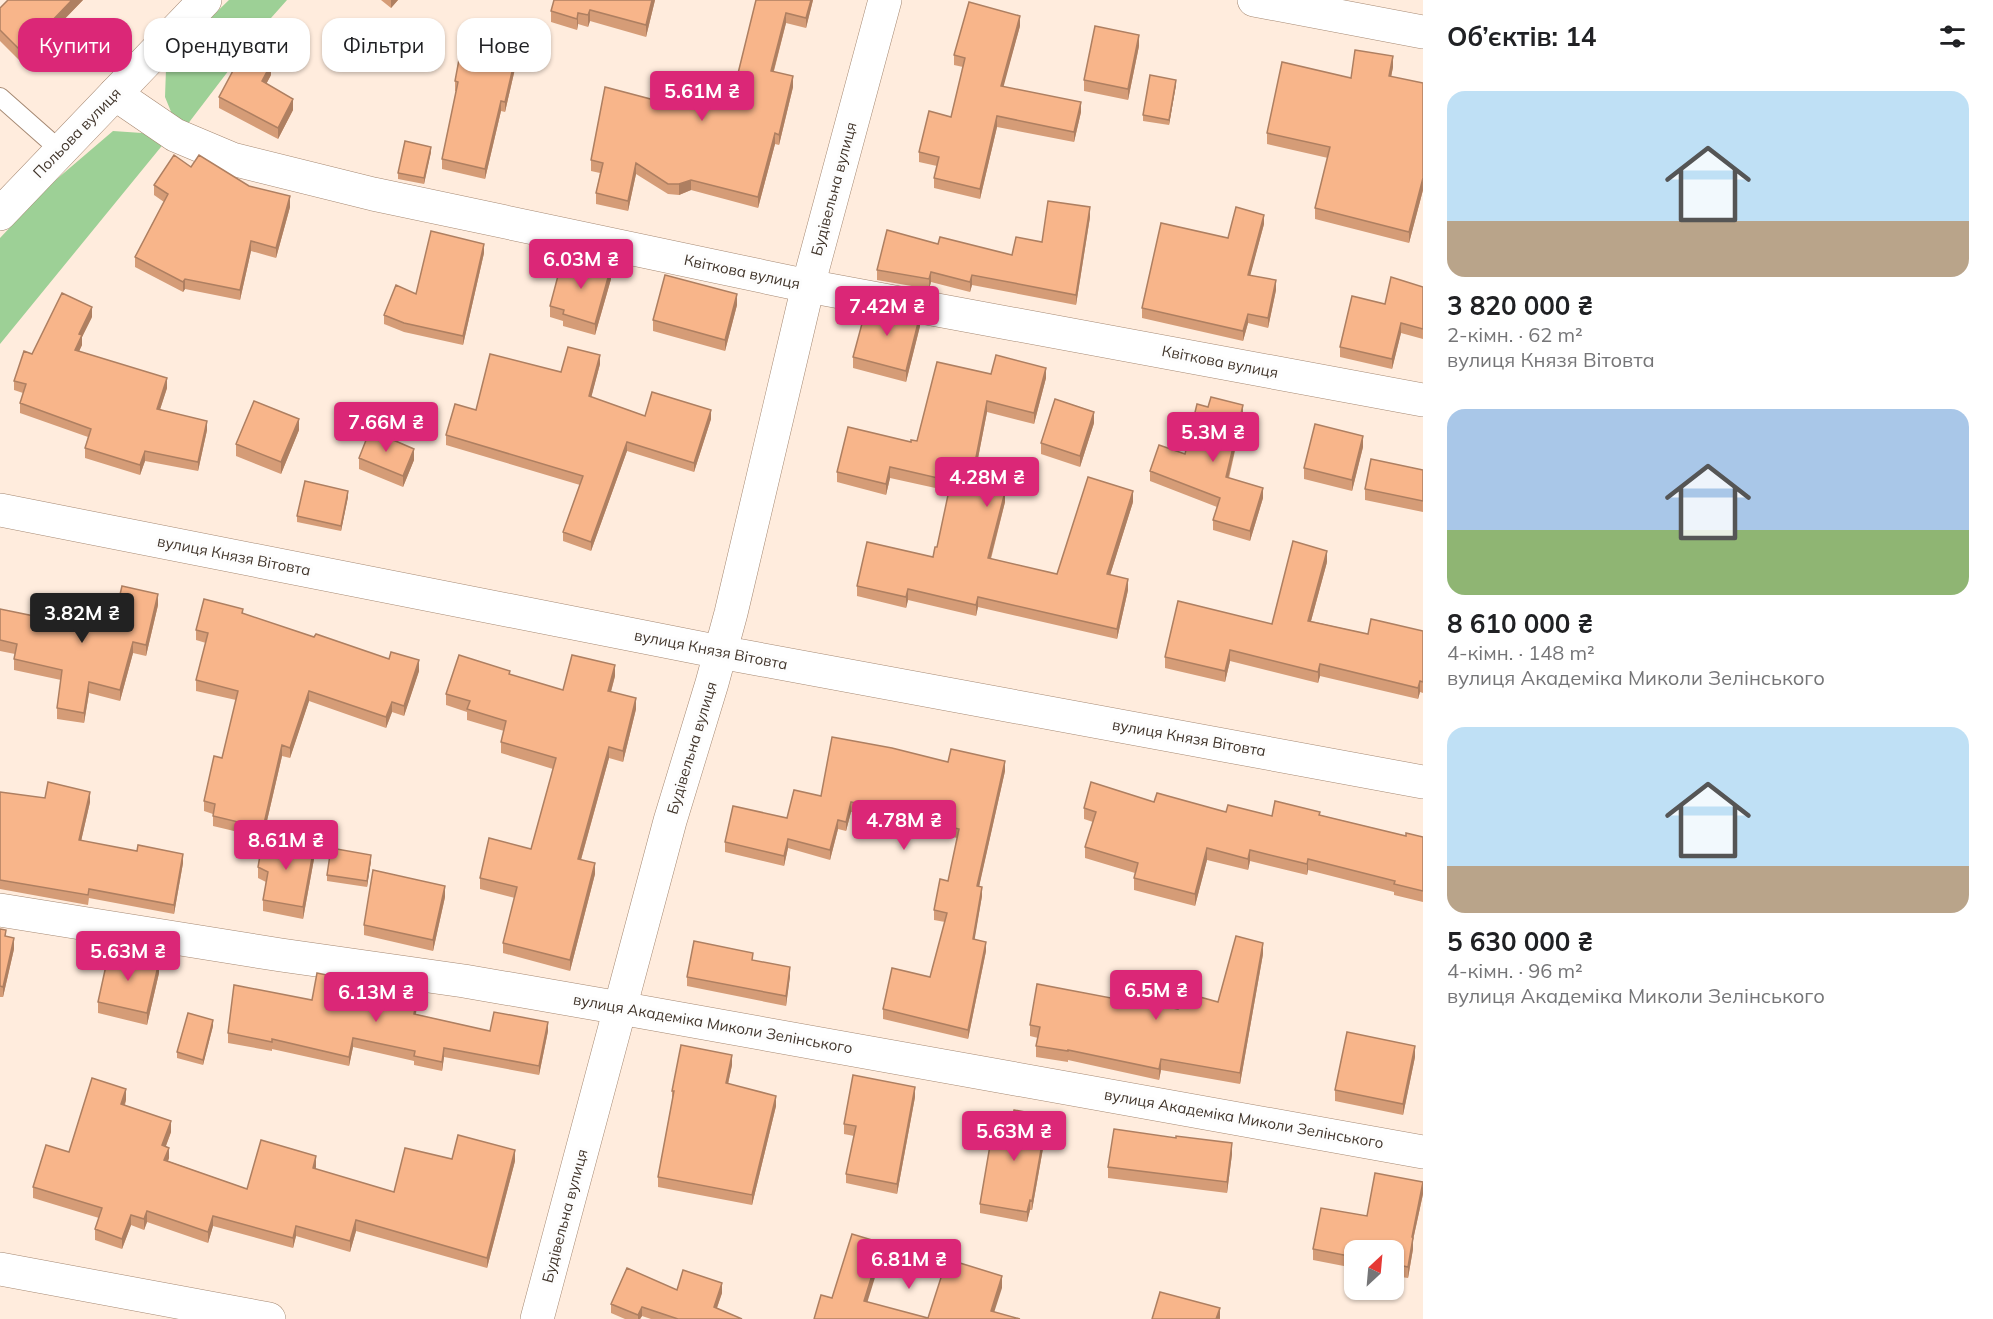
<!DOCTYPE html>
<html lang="uk">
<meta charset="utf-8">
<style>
body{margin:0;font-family:Mulish,sans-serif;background:#f6f6f6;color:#202124;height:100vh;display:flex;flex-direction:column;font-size:22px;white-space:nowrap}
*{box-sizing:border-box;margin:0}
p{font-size:20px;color:#757577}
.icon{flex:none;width:33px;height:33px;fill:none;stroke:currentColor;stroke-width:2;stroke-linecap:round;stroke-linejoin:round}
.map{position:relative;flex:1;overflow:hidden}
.sheet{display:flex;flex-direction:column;background:#fff;width:570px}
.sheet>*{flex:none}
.hud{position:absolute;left:18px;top:18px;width:570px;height:54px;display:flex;gap:12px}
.needle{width:39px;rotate:26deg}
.controls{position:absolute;left:1344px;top:1240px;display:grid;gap:12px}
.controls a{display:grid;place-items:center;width:60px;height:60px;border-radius:12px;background:#fff;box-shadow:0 2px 4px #0004;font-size:30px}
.price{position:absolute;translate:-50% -51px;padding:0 14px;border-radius:6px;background:#db2777;color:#fff;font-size:20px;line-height:39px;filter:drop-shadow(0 2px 3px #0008)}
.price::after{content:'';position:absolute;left:50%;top:36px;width:18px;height:14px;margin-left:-9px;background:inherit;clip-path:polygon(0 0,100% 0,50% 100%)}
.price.active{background:#222;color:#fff}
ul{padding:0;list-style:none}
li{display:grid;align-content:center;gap:12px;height:318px;padding:0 24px}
li span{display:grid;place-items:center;height:186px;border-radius:18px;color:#555}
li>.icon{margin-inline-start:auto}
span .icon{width:108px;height:108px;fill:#fffc;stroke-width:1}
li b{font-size:26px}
h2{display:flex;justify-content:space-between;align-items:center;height:72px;padding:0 24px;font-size:26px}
.pill{padding:0 21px;border-radius:18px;background:#fff;box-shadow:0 2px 4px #0004;font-size:21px;line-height:54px}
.pill.active{background:#db2777;color:#fff}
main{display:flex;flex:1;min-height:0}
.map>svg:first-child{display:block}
.forest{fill:#9dd096}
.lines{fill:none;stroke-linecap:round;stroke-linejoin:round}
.lane-casing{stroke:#a58872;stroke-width:20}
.street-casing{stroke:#a58872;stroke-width:34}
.secondary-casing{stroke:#a58872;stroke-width:34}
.lane{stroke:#fff;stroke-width:18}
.street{stroke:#fff;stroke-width:33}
.secondary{stroke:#fff;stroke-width:33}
.wall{fill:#d59c77}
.shaded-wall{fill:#ae7f61}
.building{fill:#f8b58a;stroke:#ae7f61;stroke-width:1.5}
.labels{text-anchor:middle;stroke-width:6;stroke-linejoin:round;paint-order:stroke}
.street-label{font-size:15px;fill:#41352b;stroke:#fdfdfd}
</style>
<main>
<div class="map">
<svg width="1423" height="1319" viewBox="0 0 1423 1319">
<rect width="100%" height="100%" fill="#ffecdd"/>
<path class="forest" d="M229 0H287L255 36 187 125 174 119 165 97 166 69 199 29Z
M113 131 142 133 165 142 0 344V238L51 184Z"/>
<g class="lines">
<g class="lane-casing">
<path id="lane" d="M0 97 60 150"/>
</g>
<g class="street-casing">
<path id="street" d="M1254 0 1423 32
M115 94 175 135 232 159 373 194 808 286 1423 400
M0 910 281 955 464 981 620 1008 1423 1152
M0 1269 269 1319"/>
</g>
<g class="secondary-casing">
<path id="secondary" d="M0 214 205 0
M0 510 720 652 1423 782
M537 1319 670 821 712 683 731 613 808 286 885 0"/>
</g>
<use href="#lane" class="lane"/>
<use href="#street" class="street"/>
<use href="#secondary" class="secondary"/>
</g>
<path class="wall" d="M8 0H83L22 63 0 41V8Z
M381 0H398L391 8Z
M554 0H655L646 37 590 21 588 27 578 24 577 30 551 22V11Z
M756 0H813L806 28 786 23 774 71 793 87 779 145 775 144 758 208 691 190 679 195 668 194 636 174 628 211 596 204V193L600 173 591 171V160L662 102 730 106Z
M1020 26 1003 86 1081 112 1074 142 997 127 980 199 934 188V178L937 166 919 162V152L951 117 963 67 954 65V55Z
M407 40 394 68 369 56V51Z
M1139 46 1128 100 1084 91V80Z
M520 47 505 112 501 111 485 179 442 169V159L456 91H455V81Z
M1393 67 1391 77 1423 83V190L1409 243 1315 219V208L1328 158 1267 144V133L1351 78Z
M271 75 266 84 293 110 278 139 219 108V97Z
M1176 85 1169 125 1143 121V115Z
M431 152 424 184 398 179V173Z
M191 167 249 186 290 207 276 258 251 251 240 300 185 289 183 292 135 267V257L164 202 154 195V185Z
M1090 217 1076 305 972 285 970 292 931 282 929 289 877 280V270L938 244 1012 255 1042 242Z
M1264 224 1250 275 1276 290 1268 328 1248 323 1243 341 1142 318V308L1228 238Z
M484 253 463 345 404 332 384 324V315L416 294Z
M570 276 611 279 595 335 563 326V321L550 317V306Z
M1423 287V339L1401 333 1392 369 1340 357V347L1385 304Z
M737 305 725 351 653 331V320Z
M92 317 82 337V345L79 351 167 388 160 409 207 430 198 471 145 461 140 475 85 458V448L88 437 20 413V403L23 393 14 390V381L32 354Z
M920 326 906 382 853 368V357Z
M600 364 591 397 645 416 711 419 694 472 627 451 591 551 563 541V532L580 485 446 445V435L476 410 561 372Z
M991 374 1046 378 1034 424 987 412 973 484 1005 502 991 559 1057 574 1133 502 1110 575 1128 590 1117 639 978 607 976 616 908 600 906 608 857 596V586L933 557 937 547 949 491 890 478 886 495 837 482V472L911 442 917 441Z
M1243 415 1229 478 1263 498 1250 541 1213 530V520L1217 507 1150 481V471L1185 454Z
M1094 423 1080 467 1041 454V443Z
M299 430 281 474 236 456V444Z
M1363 447 1352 491 1304 479V468Z
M359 458 414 460 403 487 359 469Z
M1423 470V512L1365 500V489Z
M348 497 341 531 297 522V516Z
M1327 562 1311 621 1368 634 1423 631V693L1420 692 1418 699 1320 676 1318 683 1230 661 1225 682 1165 668V657L1272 624Z
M158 605 146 656 133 653 120 701 89 693 84 723 57 719V708L61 680 14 670V659L15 654 0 651V609L44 618 113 624Z
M243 614 419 671 404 716 392 712 386 728 309 701 290 758 282 756 263 838 213 826V814L204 811V801L222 758 236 700 196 691V680L206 643 196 640V630Z
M510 675 563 690 615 676 611 692 636 709 623 762 609 758 581 860 595 874 570 971 503 953V943L515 898 480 889V878L531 849 553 769 501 753V742L504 731 467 720V712L446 705V694Z
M948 762 1005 771 979 886 982 896 974 940 986 951 968 1039 883 1019V1009L930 977 945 922 934 920V910L948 881 957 838 851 812 846 831 838 829 830 860 788 848 784 866 725 852V842L787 818 821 796Z
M0 792 45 798 90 802 81 841 183 863 174 914 89 898 88 905 0 889Z
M1154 802 1226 812 1272 816 1320 815 1406 836 1423 837V902L1394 895V892L1308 870 1307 875 1250 861 1248 870 1207 860 1195 906 1134 890V878L1135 873 1085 858V847L1093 822 1084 819V808Z
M314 859 303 919 263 911V900L266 882 258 878V867Z
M371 861 367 887 327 881V875Z
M445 897 433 951 364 935V925Z
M0 929 6 936 14 949 3 997H0Z
M1263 954 1240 1084 1161 1070 1159 1080 1068 1060V1062L1036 1057V1046L1038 1038 1030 1036V1025L1116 999 1178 1009 1218 1002Z
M753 960 790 976 786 1006 687 986V977Z
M159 973 147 1025 98 1013V1002Z
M375 989 417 1008 415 1014 490 1031H548L539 1075 444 1057 442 1071 414 1065V1061L353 1047 349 1066 272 1049V1051L228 1043V1033L312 1000Z
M213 1026 203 1065 177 1058V1052Z
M1415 1057 1403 1115 1335 1101V1090Z
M732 1065 728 1084 776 1106 752 1205 658 1187V1177L672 1101V1091Z
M915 1097 897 1194 846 1183V1174L854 1136 844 1134V1124Z
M126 1100 125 1105 171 1132 166 1146 169 1158 168 1161 247 1189 316 1167 315 1169 394 1192 452 1159 515 1161 487 1268 356 1231 350 1252 296 1236 293 1248 213 1226 208 1243 147 1222 144 1230 131 1225 122 1249 95 1240V1229L99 1218 33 1198V1187L69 1152Z
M1011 1125 1047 1126 1032 1210H1030L1027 1222 980 1213V1204Z
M1232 1154 1227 1193 1108 1178V1167Z
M1423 1194 1413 1240V1249L1408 1278 1394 1276V1251H1354V1268L1313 1260V1249L1367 1216Z
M677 1290 722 1293 717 1308 742 1319H651L642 1316 640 1319H625L611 1313V1304Z"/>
<path class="shaded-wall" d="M72 0H83L22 63V52Z
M391 0H398L391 8Z
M652 0H655L646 37V25Z
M811 0H813L806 28V18Z
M590 10V21L588 27V15Z
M578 13V24L577 30V19Z
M786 13V23L771 81V71Z
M1020 16V26L1001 96V86Z
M407 34V40L394 68V62Z
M1139 35V46L1128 100V89Z
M520 37V47L505 112V102Z
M1393 56V67L1389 87V76Z
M271 64V75L262 92V81Z
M793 76V87L779 145V135Z
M1176 80V85L1169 125V120Z
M293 99V110L278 139V128Z
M501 101V111L485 179V169Z
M1081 102V112L1074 142V132Z
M997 116V127L980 199V189Z
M775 133V144L758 208V197Z
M431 147V152L424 184V178Z
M636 163V174L628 211V201Z
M1423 178V190L1409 243V232Z
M691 180V190L679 195V184Z
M290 196V207L276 258V248Z
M1090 207V217L1076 305V295Z
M1264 215V224L1248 284V275Z
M251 241V251L240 300V290Z
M484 244V253L463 345V336Z
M611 267V279L595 335V324Z
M931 272V282L929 289V279Z
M972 275V285L970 292V282Z
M185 279V289L183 292V282Z
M1276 280V290L1268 328V318Z
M737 294V305L725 351V340Z
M92 307V317L82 337V345L75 360V350L79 334Z
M1248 314V323L1243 341V331Z
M920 315V326L906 382V371Z
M1401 323V333L1392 369V359Z
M600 355V364L589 406V396Z
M1046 368V378L1034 424V413Z
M167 378V388L157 419V409Z
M987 401V412L971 494V483Z
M1243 405V415L1226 487V477Z
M711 410V419L694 472V463Z
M1094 412V423L1080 467V456Z
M299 419V430L281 474V462Z
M207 421V430L198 471V462Z
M1363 436V447L1352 491V480Z
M627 442V451L591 551V542Z
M414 449V460L403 487V476Z
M145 451V461L140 475V465Z
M890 467V478L886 495V484Z
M1263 488V498L1250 541V531Z
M348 491V497L341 531V526Z
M1133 491V502L1107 585V574Z
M1005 492V502L988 568V558Z
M1327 551V562L1308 632V621Z
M1128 579V590L1117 639V629Z
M908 589V600L906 608V597Z
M158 594V605L146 656V645Z
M978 597V607L976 616V605Z
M133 642V653L120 701V690Z
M1230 650V661L1225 682V671Z
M419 660V671L404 716V706Z
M1320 664V676L1318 683V672Z
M615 665V676L608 702V691Z
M1420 681V692L1418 699V688Z
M89 682V693L84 723V713Z
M309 691V701L290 758V748Z
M636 698V709L623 762V751Z
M392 702V712L386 728V717Z
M282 745V756L263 838V828Z
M609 747V758L578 870V859Z
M1005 761V771L977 896V886Z
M90 792V802L79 850V840Z
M851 802V812L846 831V822Z
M838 820V829L830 860V850Z
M788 839V848L784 866V856Z
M314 847V859L303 919V907Z
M1207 848V860L1195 906V894Z
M1250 850V861L1248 870V859Z
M183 854V863L174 914V905Z
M371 855V861L367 887V881Z
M1308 859V870L1307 875V864Z
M595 863V874L570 971V960Z
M445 886V897L433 951V940Z
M982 887V896L973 949V939Z
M14 938V949L3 997V987Z
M986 942V951L968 1039V1030Z
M1263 943V954L1240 1084V1073Z
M159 962V973L147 1025V1013Z
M790 967V976L786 1006V996Z
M417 999V1008L414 1023V1014Z
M213 1020V1026L203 1065V1060Z
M548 1022V1031L539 1075V1066Z
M353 1038V1047L349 1066V1057Z
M1415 1046V1057L1403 1115V1104Z
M444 1048V1057L442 1071V1062Z
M732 1055V1065L726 1093V1083Z
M1161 1059V1070L1159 1080V1069Z
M915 1087V1097L897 1194V1184Z
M126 1089V1100L121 1114V1104Z
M776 1096V1106L752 1205V1195Z
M1047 1116V1126L1032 1210V1201Z
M171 1121V1132L162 1156V1145Z
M1232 1143V1154L1227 1193V1182Z
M169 1148V1158L164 1170V1160Z
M515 1150V1161L487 1268V1258Z
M316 1156V1167L313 1179V1168Z
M1423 1182V1194L1413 1240V1249L1408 1278V1267L1412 1237Z
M1030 1200V1210L1027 1222V1212Z
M147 1211V1222L144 1230V1219Z
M131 1215V1225L122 1249V1239Z
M213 1216V1226L208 1243V1232Z
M356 1220V1231L350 1252V1241Z
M296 1226V1236L293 1248V1238Z
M882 1243V1255L864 1313V1301Z
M1002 1276V1288L992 1319 991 1311Z
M722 1283V1293L714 1316V1307Z
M642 1307V1316L640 1319H638V1315Z
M1220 1308V1319H1216Z"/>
<path class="building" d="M8 0H72L22 52 0 30V8Z
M554 0H652L646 25 590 10 588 15 578 13 577 19 551 11Z
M756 0H811L806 18 786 13 771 71 793 76 779 135 775 133 758 197 691 180 679 184H668L636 163 628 201 596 193 603 163 591 160 605 87 662 102 665 89 730 106Z
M969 2 1020 16 1001 86 1081 102 1074 132 997 116 980 189 934 178 939 157 919 152 929 111 951 117 965 58 954 55Z
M381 23 407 34 394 62 369 51Z
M1095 26 1139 35 1128 89 1084 80Z
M465 27 520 37 505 102 501 101 485 169 442 159 458 82 455 81Z
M244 50 271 64 262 81 293 99 278 128 219 97Z
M1355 50 1393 56 1389 76 1423 83V178L1409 232 1315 208 1330 147 1267 133 1282 62 1351 78Z
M1150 75 1176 80 1169 120 1143 115Z
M405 141 431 147 424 178 398 173Z
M174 155 191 167 199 155 249 186 290 196 276 248 251 241 240 290 185 279 183 282 135 257 168 194 154 185Z
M1048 201 1090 207 1076 295 972 275 970 282 931 272 929 279 877 270 887 230 938 244 940 237 1012 255 1016 237 1042 242Z
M1236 207 1264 215 1248 275 1276 280 1268 318 1248 314 1243 331 1142 308 1161 223 1228 238Z
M431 231 484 244 463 336 404 323 384 315 396 285 416 294Z
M575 258 611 267 595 324 563 314 564 310 550 306 559 272 570 276Z
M665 275 737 294 725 340 653 320Z
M1391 277 1423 287V329L1401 323 1392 359 1340 347 1352 296 1385 304Z
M62 293 92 307 79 334 82 335 75 350 167 378 157 409 207 421 198 462 145 451 140 465 85 448 91 429 20 403 26 384 14 381 24 351 32 354Z
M867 305 920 315 906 371 853 357Z
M568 347 600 355 589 396 645 416 652 392 711 410 694 463 627 442 591 542 563 532 583 476 446 435 455 404 476 410 490 354 561 372Z
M996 355 1046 368 1034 413 987 401 971 483 1005 492 988 558 1057 574 1088 477 1133 491 1107 574 1128 579 1117 629 978 597 976 605 908 589 906 597 857 586 867 542 933 557 935 547H937L951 481 890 467 886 484 837 472 848 427 911 442V440L917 441 937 362 991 374Z
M1211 397 1243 405 1226 477 1263 488 1250 531 1213 520 1220 498 1150 471 1159 445 1185 454 1197 404 1208 407Z
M1055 399 1094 412 1080 456 1041 443Z
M254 401 299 419 281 462 236 444Z
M1315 424 1363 436 1352 480 1304 468Z
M370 430 414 449 403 476 359 458Z
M1371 459 1423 470V501L1365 489Z
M305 481 348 491 341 526 297 516Z
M1293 541 1327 551 1308 621 1368 634 1371 619 1423 631V682L1420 681 1418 688 1320 664 1318 672 1230 650 1225 671 1165 657 1178 601 1272 624Z
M122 586 158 594 146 645 133 642 120 690 89 682 84 713 57 708 62 670 14 659 17 644 0 640V609L44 618 46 608 113 624Z
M204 599 243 609 242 613 314 637 316 634 389 659 391 652 419 660 404 706 392 702 386 717 309 691 290 748 282 745 263 828 213 816 215 804 204 801 214 756 222 758 238 691 196 680 208 633 196 630Z
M459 655 510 671 509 674 563 690 572 655 615 665 608 691 636 698 623 751 609 747 578 859 595 863 570 960 503 943 517 887 480 878 489 838 531 849 556 758 501 742 506 721 467 709 470 701 446 694Z
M832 737 892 748 948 762 951 749 1005 761 977 886 982 887 973 939 986 942 968 1030 883 1009 892 968 930 977 947 913 934 910 940 879 948 881 959 829 851 802 846 822 838 820 830 850 788 839 784 856 725 842 733 806 787 818 794 790 821 796Z
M48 782 90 792 79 840 137 851 138 845 183 854 174 905 89 889 88 895 0 880V792L45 798Z
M1091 782 1154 802 1157 793 1226 812 1228 805 1272 816 1275 801 1320 812 1319 815 1406 836V833L1423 837V891L1394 884 1395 881 1308 859 1307 864 1250 850 1248 859 1207 848 1195 894 1134 878 1138 863 1085 847 1096 812 1084 808Z
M263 838 314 847 303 907 263 900 268 872 258 867Z
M331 848 371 855 367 881 327 875Z
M373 870 445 886 433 940 364 925Z
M0 929 6 930 5 936 14 938 3 987 0 986Z
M1236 936 1263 943 1240 1073 1161 1059 1159 1069 1068 1050V1051L1036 1046 1040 1027 1030 1025 1037 984 1116 999 1117 996 1178 1009 1182 992 1218 1002Z
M694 941 753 953 752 960 790 967 786 996 687 977Z
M109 952 159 962 147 1013 98 1002Z
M317 973 375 985 374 989 417 999 414 1014 490 1031 494 1012 548 1022 539 1066 444 1048 442 1062 414 1056 415 1051 353 1038 349 1057 272 1039V1042L228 1033 234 985 312 1000Z
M188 1013 213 1020 203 1060 177 1052Z
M1347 1032 1415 1046 1403 1104 1335 1090Z
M681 1045 732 1055 726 1083 776 1096 752 1195 658 1177 674 1091H672Z
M853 1075 915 1087 897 1184 846 1174 856 1126 844 1124Z
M92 1078 126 1089 121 1104 171 1121 162 1145 169 1148 164 1160 247 1189 261 1140 316 1156 313 1168 394 1192 405 1148 452 1159 458 1135 515 1150 487 1258 356 1220 350 1241 296 1226 293 1238 213 1216 208 1232 147 1211 144 1219 131 1215 122 1239 95 1229 102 1208 33 1187 46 1145 69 1152Z
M1014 1110 1047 1116 1032 1201 1030 1200 1027 1212 980 1204 994 1122 1011 1125Z
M1114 1129 1176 1138V1136L1232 1143 1227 1182 1108 1167Z
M1375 1173 1423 1182 1412 1237 1413 1238 1408 1267 1394 1264V1251H1354V1257L1313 1249 1321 1208 1367 1216Z
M852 1234 882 1243 864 1301 928 1318 947 1259 1002 1276 991 1311 1020 1319H814L821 1295 832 1298Z
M627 1268 677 1290 683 1270 722 1283 714 1307 742 1319H678L642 1307 638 1315 611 1304Z
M1160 1292 1220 1308 1216 1319H1152Z"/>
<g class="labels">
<g class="street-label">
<text transform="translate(77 133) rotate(-46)" y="5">Польова вулиця</text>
<text transform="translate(834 189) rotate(-75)" y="5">Будівельна вулиця</text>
<text transform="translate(742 272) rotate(12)" y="5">Квіткова вулиця</text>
<text transform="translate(1220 362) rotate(11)" y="5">Квіткова вулиця</text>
<text transform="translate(234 556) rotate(11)" y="5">вулиця Князя Вітовта</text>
<text transform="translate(711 650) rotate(11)" y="5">вулиця Князя Вітовта</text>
<text transform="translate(1189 738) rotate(10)" y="5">вулиця Князя Вітовта</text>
<text transform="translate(692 748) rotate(-73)" y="5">Будівельна вулиця</text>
<text transform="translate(713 1024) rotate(10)" y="5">вулиця Академіка Миколи Зелінського</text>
<text transform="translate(1244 1119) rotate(10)" y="5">вулиця Академіка Миколи Зелінського</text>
<text transform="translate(565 1216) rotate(-75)" y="5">Будівельна вулиця</text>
</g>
</g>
</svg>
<div class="controls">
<a><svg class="needle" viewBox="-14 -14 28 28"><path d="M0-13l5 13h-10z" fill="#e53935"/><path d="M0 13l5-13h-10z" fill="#757577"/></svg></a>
</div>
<b class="price" style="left:702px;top:122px">5.61M ₴</b>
<b class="price" style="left:581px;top:290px">6.03M ₴</b>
<b class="price" style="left:887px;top:337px">7.42M ₴</b>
<b class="price" style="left:386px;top:453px">7.66M ₴</b>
<b class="price" style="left:1213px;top:463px">5.3M ₴</b>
<b class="price" style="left:987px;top:508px">4.28M ₴</b>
<b class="price active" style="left:82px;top:644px">3.82M ₴</b>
<b class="price" style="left:904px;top:851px">4.78M ₴</b>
<b class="price" style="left:286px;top:871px">8.61M ₴</b>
<b class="price" style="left:128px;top:982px">5.63M ₴</b>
<b class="price" style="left:1156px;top:1021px">6.5M ₴</b>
<b class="price" style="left:376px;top:1023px">6.13M ₴</b>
<b class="price" style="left:1014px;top:1162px">5.63M ₴</b>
<b class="price" style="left:909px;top:1290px">6.81M ₴</b>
<div class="hud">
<a class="pill active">Купити</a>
<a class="pill">Орендувати</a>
<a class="pill">Фільтри</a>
<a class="pill">Нове</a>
</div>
</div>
<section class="sheet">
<h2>Об’єктів: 14<svg class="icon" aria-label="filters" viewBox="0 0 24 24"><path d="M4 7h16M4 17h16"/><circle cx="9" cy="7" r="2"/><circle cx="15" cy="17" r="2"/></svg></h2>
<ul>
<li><span style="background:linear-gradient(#bfe0f5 70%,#b9a48a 0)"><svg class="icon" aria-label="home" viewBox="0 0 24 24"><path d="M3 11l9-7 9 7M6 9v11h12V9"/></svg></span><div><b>3 820 000 ₴</b><p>2-кімн. · 62 m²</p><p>вулиця Князя Вітовта</p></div></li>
<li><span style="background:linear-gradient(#a9c7e8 65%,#8fb573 0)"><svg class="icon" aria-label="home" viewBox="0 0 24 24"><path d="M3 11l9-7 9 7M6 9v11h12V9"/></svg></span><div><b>8 610 000 ₴</b><p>4-кімн. · 148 m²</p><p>вулиця Академіка Миколи Зелінського</p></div></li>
<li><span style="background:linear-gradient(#bfe0f5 75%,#b9a48a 0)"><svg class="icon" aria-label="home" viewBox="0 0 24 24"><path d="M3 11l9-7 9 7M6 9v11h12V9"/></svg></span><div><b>5 630 000 ₴</b><p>4-кімн. · 96 m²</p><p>вулиця Академіка Миколи Зелінського</p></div></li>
</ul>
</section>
</main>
